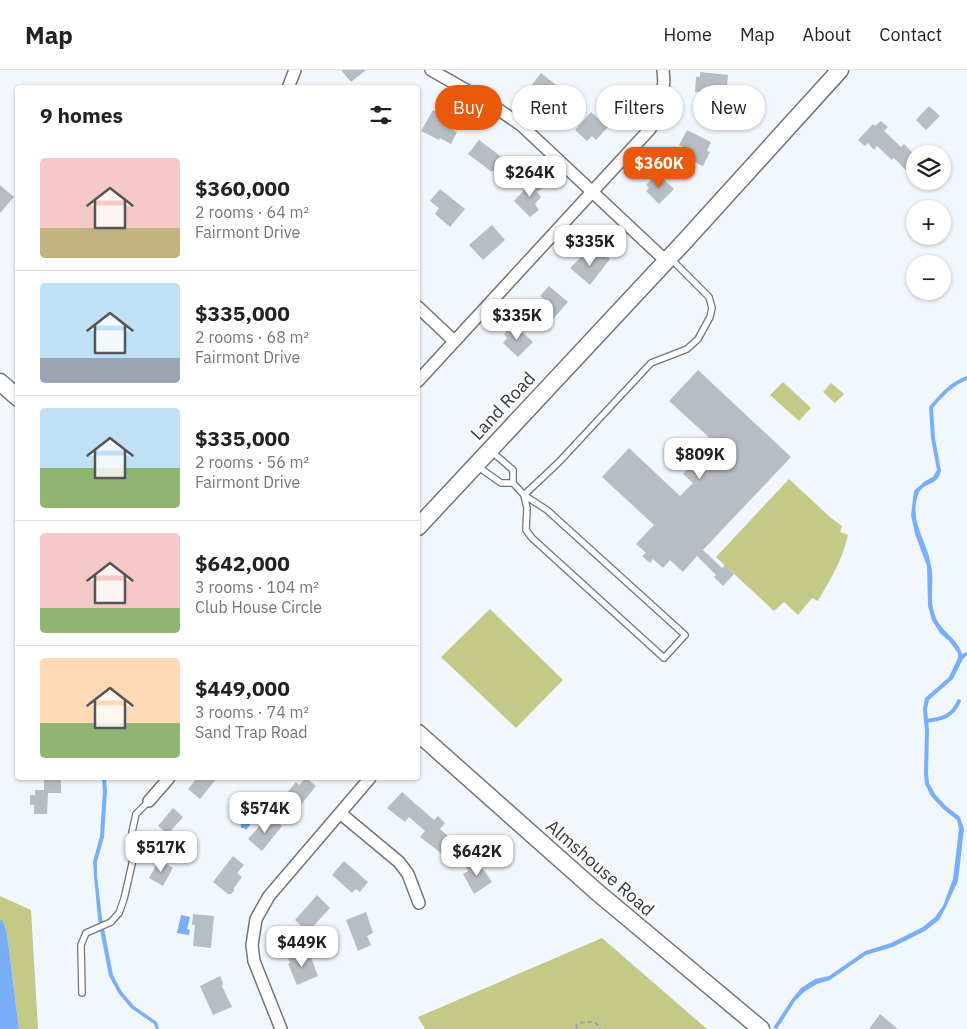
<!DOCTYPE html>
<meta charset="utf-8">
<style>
body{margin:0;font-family:"IBM Plex Sans",sans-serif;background:#f2f2f2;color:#222;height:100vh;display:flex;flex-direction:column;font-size:19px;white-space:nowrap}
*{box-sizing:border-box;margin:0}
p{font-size:16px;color:#767676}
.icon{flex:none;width:28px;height:28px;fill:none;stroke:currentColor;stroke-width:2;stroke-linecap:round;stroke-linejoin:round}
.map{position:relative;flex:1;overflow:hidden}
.drawer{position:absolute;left:15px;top:15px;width:405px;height:695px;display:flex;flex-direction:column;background:#fff;border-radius:5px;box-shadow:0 1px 4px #0004}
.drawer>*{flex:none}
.top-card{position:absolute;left:435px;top:15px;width:456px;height:45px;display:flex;gap:10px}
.controls{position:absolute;left:906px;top:75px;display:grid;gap:10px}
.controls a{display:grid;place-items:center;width:45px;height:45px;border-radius:50%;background:#fff;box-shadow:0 1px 4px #0004;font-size:25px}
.price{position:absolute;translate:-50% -42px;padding:0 11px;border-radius:10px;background:#fff;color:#222;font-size:16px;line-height:32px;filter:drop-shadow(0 1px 2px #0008)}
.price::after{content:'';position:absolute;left:50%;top:30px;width:15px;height:11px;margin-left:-8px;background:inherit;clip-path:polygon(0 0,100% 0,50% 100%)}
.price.active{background:#ea580c;color:#fff}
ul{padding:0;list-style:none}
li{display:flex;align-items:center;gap:15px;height:125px;padding:0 25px}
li+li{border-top:1px solid #e0e0e0}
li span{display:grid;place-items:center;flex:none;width:140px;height:100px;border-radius:5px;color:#555}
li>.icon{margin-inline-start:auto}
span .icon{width:60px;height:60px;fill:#fffc;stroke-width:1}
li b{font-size:21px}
h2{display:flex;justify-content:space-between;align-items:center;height:60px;padding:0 25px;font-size:21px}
.tag{padding:0 18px;border-radius:22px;background:#fff;box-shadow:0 1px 4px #0004;font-size:18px;line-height:45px}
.tag.active{background:#ea580c;color:#fff}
header{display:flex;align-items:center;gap:30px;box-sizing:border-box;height:70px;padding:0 25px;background:#fff;border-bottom:1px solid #e0e0e0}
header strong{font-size:24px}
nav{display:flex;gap:28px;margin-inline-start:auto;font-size:18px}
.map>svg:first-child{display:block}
.green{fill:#c4c987}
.water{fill:#78aff8}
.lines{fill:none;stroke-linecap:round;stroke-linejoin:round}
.stream{stroke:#78aff8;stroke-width:4}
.building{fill:#b8bdc3}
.lane-casing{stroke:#70757a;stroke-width:8}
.street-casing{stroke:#70757a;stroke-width:14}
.secondary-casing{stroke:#70757a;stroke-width:19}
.path{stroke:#a1a5a9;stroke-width:2;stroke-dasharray:5 2.5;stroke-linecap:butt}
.lane{stroke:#fff;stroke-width:5.5}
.street{stroke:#fff;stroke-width:11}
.secondary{stroke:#fff;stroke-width:16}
.labels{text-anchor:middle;stroke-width:4.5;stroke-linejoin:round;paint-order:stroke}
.street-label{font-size:18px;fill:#353739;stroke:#fff}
</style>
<header>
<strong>Map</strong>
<nav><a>Home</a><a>Map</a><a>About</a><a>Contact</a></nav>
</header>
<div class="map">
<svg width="967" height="959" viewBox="0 0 967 959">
<rect width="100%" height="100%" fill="#f2f7fd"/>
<path class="green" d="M783 312 811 338 799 351 770 325Z
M831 313 844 324 835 333 823 322Z
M789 409 831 448 842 456 840 462 848 465C843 489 830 510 818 531L812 528 798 545 784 532 774 541 716 487Z
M490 539 563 610 516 658 441 587Z
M0 826 31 840 38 959H19L7 863 0 849Z
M602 868 707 959H425L418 947Z"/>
<path class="water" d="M967 306V310C953 315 942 327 933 338L935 368 941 401C940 404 938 409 935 411 929 415 920 417 918 425 909 452 927 470 931 495 935 512 928 530 936 548 942 562 959 570 962 584L967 582V585L963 589 953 609 929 630 927 639 929 660 928 703 929 713 935 724 946 736 960 747 964 759 958 811 946 837 939 850 925 861 893 877 866 885 830 910 817 914 804 922 795 931 777 959 773 958 792 929 801 918 815 909 829 906 865 881 891 873 923 857 935 847 943 836 953 809 959 759 957 750 943 739 931 726 925 714 924 703 925 661 923 639 925 628 949 607 958 588V583L949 571 940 563 932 550 928 536 927 496 915 464 911 445 914 421 925 411 933 407 937 400 931 368 929 337C940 324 951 311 967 306Z
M102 708H106L107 721 104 767 97 792V806L102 848 113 905 122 922 134 936 157 952 159 959H156L154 954 131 938 119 924 109 906 98 849 94 806 93 792 100 766 103 721Z
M251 740 255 741 256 747 251 750 250 755 246 760 244 758H241C240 751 245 743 251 740Z
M181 845 190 847 187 859 190 860 189 865 177 863Z
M0 850H2L7 863 19 959H0Z"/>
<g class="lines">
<path class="stream" d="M926 651C942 649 952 647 959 631"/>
</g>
<path class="building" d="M341 0H366L351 12Z
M700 2 728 5 726 29 700 28V22H695L696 7H700Z
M541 3 565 22 550 40 541 33 542 31 534 24 536 21 531 16Z
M929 36 940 46 926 60 916 50Z
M433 40 451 50 447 57 457 62 451 74 440 68 439 70 421 61Z
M591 42 608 57 596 70 592 66 587 71 575 60Z
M881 51 888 57 884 61 901 77 904 74 915 85V91L906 100 894 88 892 90 877 76 874 80 868 73 865 76 858 70 873 54 875 56Z
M687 60 711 72 707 81 710 82 703 96 683 87 684 85 680 83 683 77 679 75Z
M479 70 503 88 492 102 468 84Z
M657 103 674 119 659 134 646 121 649 118 646 115Z
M534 109 544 117 537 122 541 127 535 134 539 140 530 147 514 131Z
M0 115 14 127 0 143Z
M440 119 465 139 450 157 435 144 439 138 430 131Z
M492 155 505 170 483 190 469 175Z
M600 181 610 189 590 215 570 198 585 183 594 188Z
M549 216 568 232 553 249 537 235 543 228 540 226Z
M514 254 533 272 518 287 503 273 507 268 504 264Z
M698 300 791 387 703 480 722 498 725 495 734 504 723 516 714 507 716 505 697 486 683 502 670 490 663 498 653 489 650 493 642 486 646 483 636 474 654 455 602 407 629 378 680 426 693 413 683 404 687 400 682 395 693 382 698 387 713 371 669 331Z
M44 708H61V723H48L47 744H34V735H30V725H35V720H44Z
M197 708H217L200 729 188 719Z
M306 708 316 716 296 741 282 729 296 712 299 715Z
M402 722 434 750 438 746 445 753 440 759 449 767 446 770 454 777 446 787 420 767 425 761 409 747 405 752 387 738Z
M173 738 183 747 168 764 158 756Z
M273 747 282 756 262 781 248 769 263 752 266 755Z
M233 786 244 795 237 803 242 807 234 818V821L231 824H228L213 812Z
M476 789 492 812 474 824 463 804 468 801 466 796Z
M159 790 173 798 163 816 149 808Z
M344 791 368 812 360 822 356 819 352 823 332 805Z
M317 825 330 838 308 862 295 850Z
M366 842 373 863 367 866 371 875 358 881 346 850Z
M193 844 214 846 211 878 193 876 195 855H192Z
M299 882 302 888 310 885 318 906 297 915 288 894 290 893 287 886Z
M220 906 223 913 222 916 232 937 213 945 200 916Z
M880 944 898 959H869Z"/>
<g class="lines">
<g class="lane-casing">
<path id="lane" d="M491 381 513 400V413L524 425 547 440 685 565 664 588 532 468 526 460 527 438 524 425
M477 396 501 413H513
M524 425 559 392 651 293 687 279 698 269 710 247 712 238 709 227 670 188
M82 923 81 875 86 863 111 852 119 843 124 829 134 785 132 762 136 744 149 731"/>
</g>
<g class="street-casing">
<path id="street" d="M431 0 489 33 521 55 666 191
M288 18 295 0
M418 237 454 271
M418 311 650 59C661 40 666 22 663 0
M149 731 169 708
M340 743 399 792 408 804 419 833
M281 959 254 891 252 875 256 849 269 826 370 708"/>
</g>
<g class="secondary-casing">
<path id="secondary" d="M0 312 18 328
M418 457 684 172 840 0
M418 663 597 822 761 959"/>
</g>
<path class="path" d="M576 959 577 955C584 951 588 951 596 953L600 959"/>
<use href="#lane" class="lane"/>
<use href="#street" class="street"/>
<use href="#secondary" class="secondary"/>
</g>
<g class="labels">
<g class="street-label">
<text transform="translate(503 336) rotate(-47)" y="6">Land Road</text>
<text transform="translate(600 798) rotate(41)" y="6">Almshouse Road</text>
</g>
</g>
</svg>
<div class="controls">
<a><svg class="icon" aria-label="layers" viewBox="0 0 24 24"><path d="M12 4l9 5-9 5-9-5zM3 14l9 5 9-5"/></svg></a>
<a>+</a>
<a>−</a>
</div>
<b class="price active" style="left:659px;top:119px">$360K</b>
<b class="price" style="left:530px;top:128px">$264K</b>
<b class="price" style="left:590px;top:197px">$335K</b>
<b class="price" style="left:517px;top:271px">$335K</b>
<b class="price" style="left:700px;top:410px">$809K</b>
<b class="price" style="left:265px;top:764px">$574K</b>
<b class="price" style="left:161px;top:803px">$517K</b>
<b class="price" style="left:477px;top:807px">$642K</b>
<b class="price" style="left:302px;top:898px">$449K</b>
<div class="top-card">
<a class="tag active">Buy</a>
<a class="tag">Rent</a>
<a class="tag">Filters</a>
<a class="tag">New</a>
</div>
<section class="drawer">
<h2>9 homes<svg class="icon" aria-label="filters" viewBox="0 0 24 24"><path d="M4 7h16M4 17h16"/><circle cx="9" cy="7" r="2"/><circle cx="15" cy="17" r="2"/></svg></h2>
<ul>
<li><span style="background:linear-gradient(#f6c9c9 70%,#c2b280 0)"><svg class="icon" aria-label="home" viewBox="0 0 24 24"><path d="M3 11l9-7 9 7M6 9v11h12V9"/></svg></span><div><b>$360,000</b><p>2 rooms · 64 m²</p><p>Fairmont Drive</p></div></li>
<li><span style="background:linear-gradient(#bfe0f5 75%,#9aa5b1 0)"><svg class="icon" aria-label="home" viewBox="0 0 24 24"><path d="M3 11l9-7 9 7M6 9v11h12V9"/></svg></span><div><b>$335,000</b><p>2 rooms · 68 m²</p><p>Fairmont Drive</p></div></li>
<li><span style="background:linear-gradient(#bfe0f5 60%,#8fb573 0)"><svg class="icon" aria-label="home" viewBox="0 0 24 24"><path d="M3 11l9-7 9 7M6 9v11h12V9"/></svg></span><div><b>$335,000</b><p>2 rooms · 56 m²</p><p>Fairmont Drive</p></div></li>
<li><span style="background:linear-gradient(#f6c9c9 75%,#8fb573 0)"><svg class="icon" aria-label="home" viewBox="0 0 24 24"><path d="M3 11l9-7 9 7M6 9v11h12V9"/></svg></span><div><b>$642,000</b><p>3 rooms · 104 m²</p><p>Club House Circle</p></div></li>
<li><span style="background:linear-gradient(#ffd9b3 65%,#8fb573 0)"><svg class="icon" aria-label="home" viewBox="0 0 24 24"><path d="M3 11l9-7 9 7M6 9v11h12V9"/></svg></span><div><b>$449,000</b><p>3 rooms · 74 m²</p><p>Sand Trap Road</p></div></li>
</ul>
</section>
</div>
